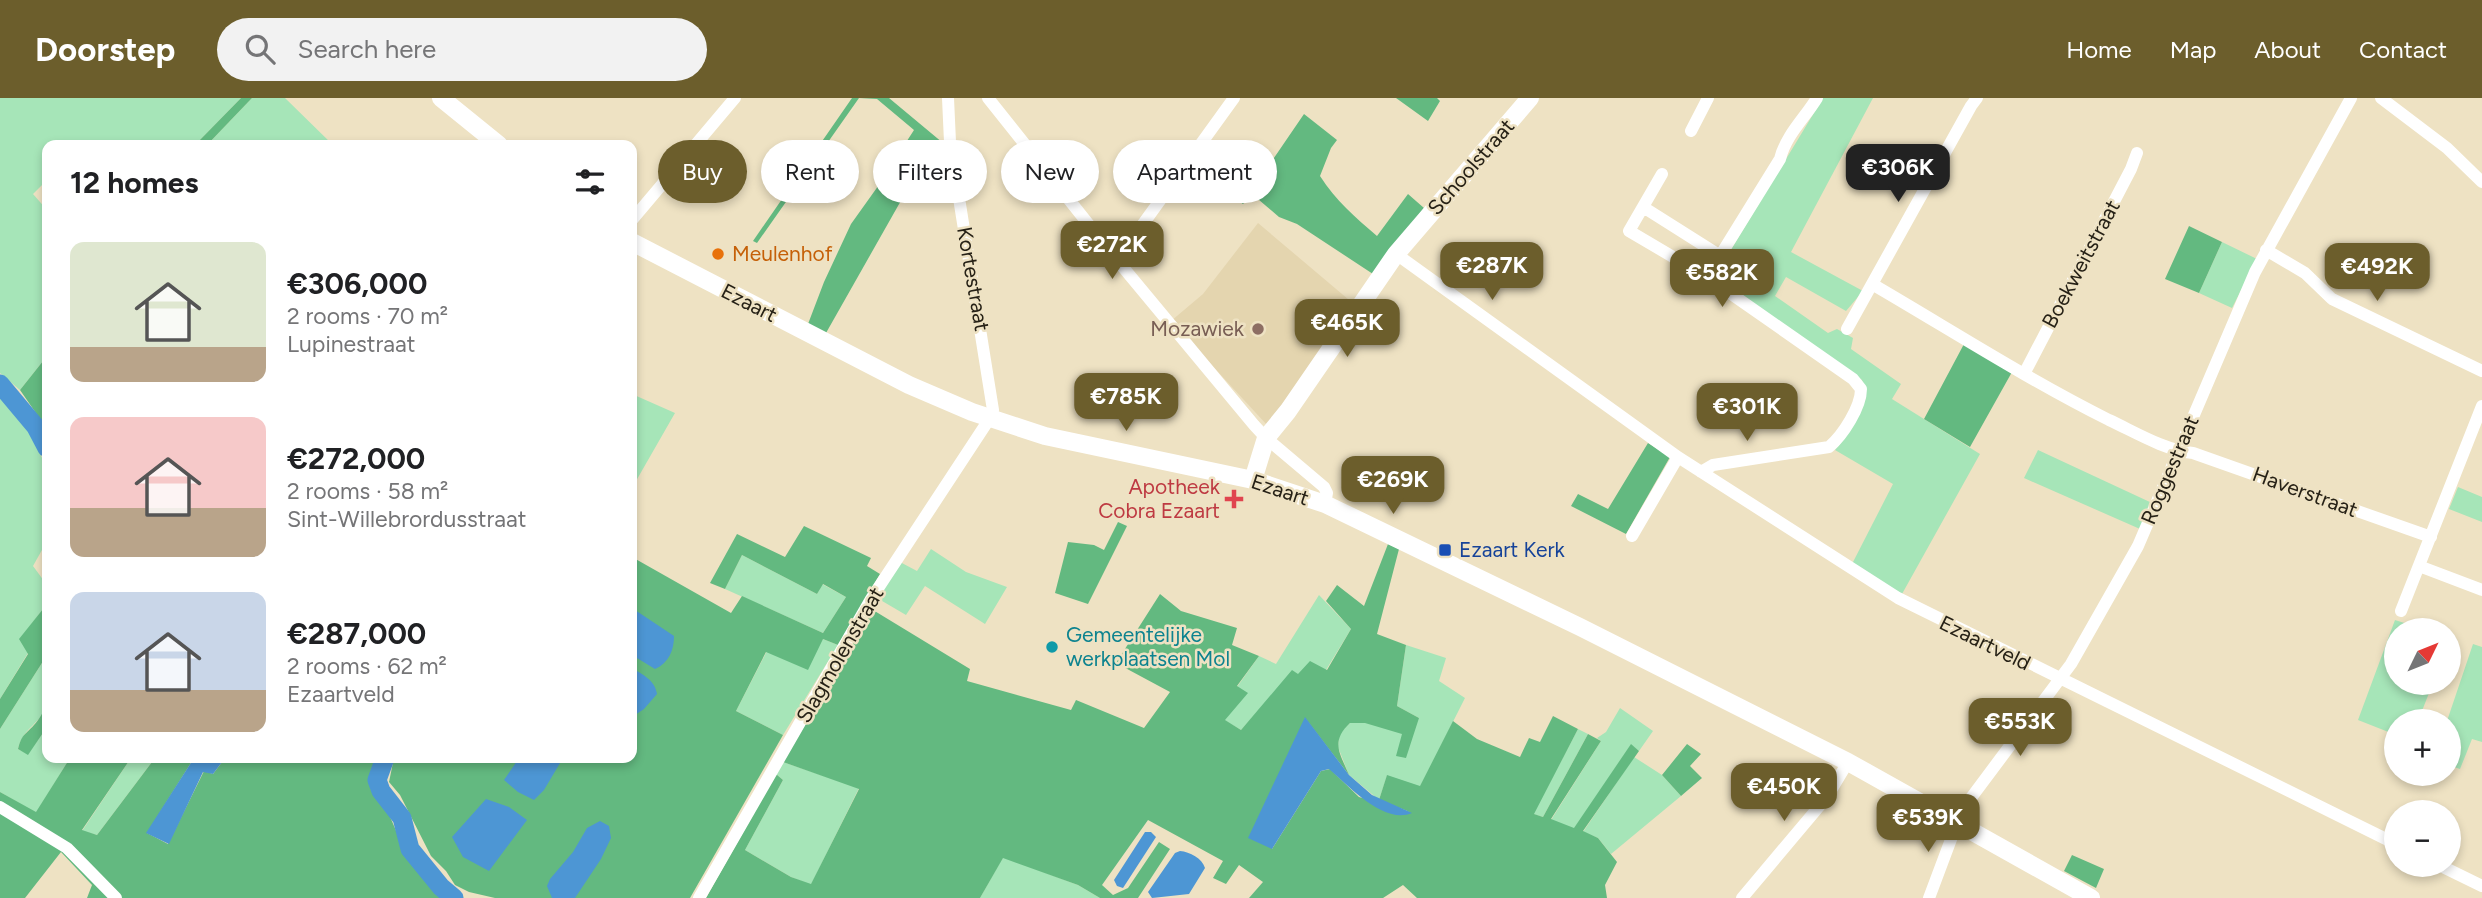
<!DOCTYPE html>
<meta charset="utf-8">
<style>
body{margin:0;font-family:Figtree,sans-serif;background:#f2f2f2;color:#202124;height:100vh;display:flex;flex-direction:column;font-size:26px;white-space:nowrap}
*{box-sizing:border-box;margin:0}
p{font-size:23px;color:#757577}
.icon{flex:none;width:38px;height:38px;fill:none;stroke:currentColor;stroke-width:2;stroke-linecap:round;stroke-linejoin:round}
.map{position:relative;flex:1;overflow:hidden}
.side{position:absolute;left:42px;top:42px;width:595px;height:623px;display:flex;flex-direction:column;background:#fff;border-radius:14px;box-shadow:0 4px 10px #0003}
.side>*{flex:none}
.top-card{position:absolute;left:658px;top:42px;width:665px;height:63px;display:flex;gap:14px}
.needle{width:46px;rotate:47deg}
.tools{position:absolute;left:2384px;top:520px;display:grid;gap:14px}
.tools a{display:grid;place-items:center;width:77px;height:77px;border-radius:50%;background:#fff;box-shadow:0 4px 10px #0003;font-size:35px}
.price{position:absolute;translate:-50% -60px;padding:0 16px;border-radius:14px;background:#6c5e2c;color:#fff;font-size:23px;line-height:46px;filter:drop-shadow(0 2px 4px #0008)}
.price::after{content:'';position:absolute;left:50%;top:42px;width:21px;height:16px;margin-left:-10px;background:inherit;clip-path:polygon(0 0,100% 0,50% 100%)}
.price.selected{background:#222;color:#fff}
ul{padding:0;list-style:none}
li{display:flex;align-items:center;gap:21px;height:175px;padding:0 28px}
li span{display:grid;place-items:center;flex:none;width:196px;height:140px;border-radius:14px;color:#555}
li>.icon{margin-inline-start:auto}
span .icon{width:84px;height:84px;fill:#fffc;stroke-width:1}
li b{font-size:30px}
h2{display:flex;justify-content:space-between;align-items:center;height:84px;padding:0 28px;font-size:30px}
.pill{padding:0 24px;border-radius:32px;background:#fff;box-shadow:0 4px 10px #0003;font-size:24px;line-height:63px}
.pill.selected{background:#6c5e2c;color:#fff}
header{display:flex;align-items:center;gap:42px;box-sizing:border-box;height:98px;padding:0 35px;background:#6c5e2c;color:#fff}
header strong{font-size:33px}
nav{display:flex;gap:38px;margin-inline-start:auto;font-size:24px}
.search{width:490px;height:63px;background:#f2f2f2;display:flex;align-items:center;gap:18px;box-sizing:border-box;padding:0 24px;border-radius:38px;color:#757577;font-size:26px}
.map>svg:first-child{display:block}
.built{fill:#e4d5af}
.green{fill:#a6e5b8}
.forest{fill:#63b980}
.water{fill:#4d96d4}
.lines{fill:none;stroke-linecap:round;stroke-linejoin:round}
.river{stroke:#4d96d4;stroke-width:19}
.street{stroke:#fff;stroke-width:12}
.secondary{stroke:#fff;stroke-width:18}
.food-dot{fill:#e8710a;stroke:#eee2c3;stroke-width:2.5}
.education-dot{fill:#8d6e63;stroke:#eee2c3;stroke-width:2.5}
.health-dot{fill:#e0444e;stroke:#eee2c3;stroke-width:2.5}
.transit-dot{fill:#1a4fb4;stroke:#eee2c3;stroke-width:2.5}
.culture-dot{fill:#0f9aa8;stroke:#eee2c3;stroke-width:2.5}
.labels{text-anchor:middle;stroke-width:5;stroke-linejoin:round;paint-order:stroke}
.street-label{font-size:21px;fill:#262116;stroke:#eee2c3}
.food-label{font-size:21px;fill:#c56008;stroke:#eee2c3;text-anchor:start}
.education-label{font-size:21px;fill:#785e54;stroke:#eee2c3;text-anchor:end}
.health-label{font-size:21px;fill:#be3a42;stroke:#eee2c3;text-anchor:end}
.transit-label{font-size:21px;fill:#164399;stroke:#eee2c3;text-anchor:start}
.culture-label{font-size:21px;fill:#0d838f;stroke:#eee2c3;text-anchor:start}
</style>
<header>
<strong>Doorstep</strong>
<div class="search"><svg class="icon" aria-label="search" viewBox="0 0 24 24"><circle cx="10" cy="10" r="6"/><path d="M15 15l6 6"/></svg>Search here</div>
<nav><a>Home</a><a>Map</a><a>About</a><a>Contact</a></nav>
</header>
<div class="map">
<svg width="2482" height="800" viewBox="0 0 2482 800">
<rect width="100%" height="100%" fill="#eee2c3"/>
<path class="built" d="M1258 125 1355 207 1267 327 1171 223 1203 196Z"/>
<path class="green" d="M0 0H241L195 47H47V82L33 96 47 112V258L20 292 0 275Z
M252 0H285L333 47H207Z
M1823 0H1873L1791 154 1863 193 1846 213 1786 179 1775 198 1828 235 1837 231 1853 240 1851 251 1901 286 1892 301 1980 356 1902 496 1852 466 1893 386 1835 352 1845 340 1866 300 1862 282 1716 181 1718 173Z
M2222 144 2257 161 2232 210 2199 195Z
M632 296 675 315 632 390Z
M0 298 30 333 47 371V443L33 468 47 487V506L20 541 28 555 0 601Z
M2038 352 2152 405 2140 431 2024 380Z
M2458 389 2482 399V424L2449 411Z
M931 451 966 474 1007 489 985 526 925 488 906 517 877 500 900 464 917 473Z
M742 457 817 496 822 486 846 499 823 535 725 491Z
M1319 497 1351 531 1326 572 1298 577 1266 604 1241 632 1224 622 1247 595 1237 589 1259 558 1276 566Z
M2395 522 2426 532H2396V584L2433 585 2418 623H2396V637L2358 622Z
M823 541 838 547 783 637 736 613 767 553Z
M2473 546 2482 549V644L2472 641 2460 671 2448 667 2447 623Z
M1406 547 1446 560 1439 583 1465 600 1420 689 1387 678 1379 702 1349 677 1338 649 1339 635 1350 625 1419 620 1397 608Z
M47 557C47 571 51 598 46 609 38 628 23 630 18 651L28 656 47 629V660H70L36 715 0 694V631Z
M1620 610 1653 633 1639 653 1631 647 1574 731 1551 722 1601 643 1597 640 1606 634Z
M1578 631 1588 636 1543 719 1533 716Z
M1634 659 1662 677 1681 698 1611 756 1598 740 1583 734Z
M131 660H155L97 737 82 733Z
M783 664 859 690 811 787 791 779 745 752 783 682 776 676Z
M1003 759 1078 787 1100 800H980Z"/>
<path class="forest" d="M241 0H252L207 47H195Z
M852 0H889L943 45 949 59 928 55 826 235 808 226 824 184 851 126 876 91 914 32 877 1 859 0 757 145 753 143Z
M1396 0H1437L1440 3 1428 23Z
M1304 16 1337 42 1331 50 1320 78C1336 103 1355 119 1377 138L1408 96 1424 110 1373 176 1297 126 1279 119 1252 96 1243 106 1193 68 1210 46 1259 82Z
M2189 128 2222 144 2199 195 2165 181Z
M1964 246 2012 274 1970 349 1924 321Z
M47 258V331L20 292Z
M1648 345 1670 359 1626 436 1571 408 1578 396 1608 411Z
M1118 424 1127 428 1088 506 1055 495 1068 444 1094 447 1104 452Z
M804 428 871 460 867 468 880 476 838 547 823 541 808 572 766 554 736 613 783 637 690 800H495L469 794 455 787 446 773 431 758 400 697 389 684 394 660H632V459L731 515 742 498 823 535 846 499 823 486 817 496 742 457 725 491 710 485 737 436 785 459Z
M1388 446 1399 451 1377 536 1406 547 1397 608 1419 620 1406 660 1396 658 1402 636 1365 625H1350C1330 644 1340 655 1349 677L1305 620 1272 751 1321 673 1330 671 1359 699 1410 714 1379 702 1387 677 1420 688 1453 623 1477 641 1520 659 1529 640 1540 644 1553 618 1578 631 1534 716 1543 719 1588 636 1601 643 1551 721 1574 730 1631 646 1639 653 1583 733 1598 740 1617 764 1605 787 1607 800H1417L1403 787 1383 800H1249L1263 784 1239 767 1226 786 1213 780 1223 763 1148 722 1102 787 1113 797 1128 790 1159 744 1170 751 1138 800H1100L1078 787 1003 760 980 800H706L776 676 783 682 745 752 791 779 811 786 859 691 783 664 873 512 970 571 967 583 1071 612 1076 602 1144 630 1170 594 1116 565 1160 496 1181 513 1237 530 1232 547 1259 558 1237 588 1248 595 1225 622 1241 632 1292 572 1298 576 1310 563 1327 572 1351 531 1326 503 1337 487 1364 508Z
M47 506V557L0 631V601L28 556 19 541Z
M47 607V629L28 657 18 651C22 636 24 638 34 627 39 622 43 614 47 607Z
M1687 646 1701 656 1690 668 1702 680 1681 698 1662 677Z
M70 660H131L82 732 97 737 155 660H194L147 735 168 746 204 673 213 676 225 660H377L370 686 371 692 388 714 406 756 441 800H87L92 787 61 754 25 800H0V694L36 714Z
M2072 757 2104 771 2096 790 2064 773Z"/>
<path class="water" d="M632 510 674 538C674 552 669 565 655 571L632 557Z
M632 570C643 577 655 582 657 596L644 611 632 619Z
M1305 619 1349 677 1372 697 1412 715C1384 727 1349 688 1329 671L1321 673 1272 751 1248 740Z
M194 660H225L213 676 203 674 169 746 146 735Z
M519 660H563L544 692 534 702 518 694 504 682Z
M486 701 509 709 527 722 489 773 463 759 452 739Z
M600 723 609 728 611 740 601 761 575 800H552L547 788 550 781 573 754 587 730Z
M1145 734H1151L1156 739 1123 790 1117 788 1114 782Z
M1180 753C1190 754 1202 760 1205 770L1189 796 1152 800 1148 794 1175 755Z"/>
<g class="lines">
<path class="river" d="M0 286 36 329 47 350
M385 660 377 682 381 693 402 720 410 751 441 789 454 800"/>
<path class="street" d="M988 0 1117 162 1254 327 1266 340 1324 389 1327 395 1325 406
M2381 0 2447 50 2482 84
M1691 33 1708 0
M1662 76 1629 133 1707 179 1853 281 1861 291C1861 309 1843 337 1829 349L1713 367 1701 374
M1643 109 1719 157
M632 122 735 0
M2266 152 2305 175 2332 201 2482 273
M1396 156 1678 359 1898 500 2396 746
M1117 162 1234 0
M1707 179 1780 61C1786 37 1804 21 1817 0
M1872 186C1951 232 2027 281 2109 322 2135 334 2164 352 2193 355L2431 439
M1847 231 1971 8 1977 0
M2024 276 2131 71 2137 55
M1632 438 1678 359
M2419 468 2482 492
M2401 513 2482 308
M0 709 67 750 116 800
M2437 766 2482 788
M699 800 871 501 990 320 993 312 950 44 948 0
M1742 800 1827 699 1848 664
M1929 800 1962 712 2071 566 2138 448 2255 174 2351 0"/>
<path class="secondary" d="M441 0 499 47
M632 144 909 287 972 314 1045 338 1253 382 1325 406 1580 529 1848 664 2091 800
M1253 382 1266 340 1288 313 1396 156 1530 0"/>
</g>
<circle class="food-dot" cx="718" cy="156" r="7"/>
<circle class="education-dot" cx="1258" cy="231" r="7"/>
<path class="health-dot" d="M1230.5 390.5h7v7h7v7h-7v7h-7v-7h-7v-7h7z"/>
<rect class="transit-dot" x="1438" y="445" width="14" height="14" rx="3.5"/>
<circle class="culture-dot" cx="1052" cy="549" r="7"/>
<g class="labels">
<g class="street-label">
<text transform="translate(1471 69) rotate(-49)" y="7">Schoolstraat</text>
<text transform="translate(2081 166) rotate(-62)" y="7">Boekweitstraat</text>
<text transform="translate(973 181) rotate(80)" y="7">Kortestraat</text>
<text transform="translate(749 205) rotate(27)" y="7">Ezaart</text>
<text transform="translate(2170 372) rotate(-67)" y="7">Roggestraat</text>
<text transform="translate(1280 392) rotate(18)" y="7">Ezaart</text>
<text transform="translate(2305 394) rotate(20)" y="7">Haverstraat</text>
<text transform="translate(1985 545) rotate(26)" y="7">Ezaartveld</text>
<text transform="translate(840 557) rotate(-60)" y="7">Slagmolenstraat</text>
</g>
<g class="food-label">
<text x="732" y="163">Meulenhof</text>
</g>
<g class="education-label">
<text x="1244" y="238">Mozawiek</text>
</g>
<g class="health-label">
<text x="1220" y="396">Apotheek<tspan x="1220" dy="24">Cobra Ezaart</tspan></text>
</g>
<g class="transit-label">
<text x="1459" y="459">Ezaart Kerk</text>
</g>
<g class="culture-label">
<text x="1066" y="544">Gemeentelijke<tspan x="1066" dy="24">werkplaatsen Mol</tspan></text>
</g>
</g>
</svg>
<div class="tools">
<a><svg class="needle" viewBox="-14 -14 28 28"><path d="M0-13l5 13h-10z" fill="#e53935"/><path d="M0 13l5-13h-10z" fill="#757577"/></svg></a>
<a>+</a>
<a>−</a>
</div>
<b class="price selected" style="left:1898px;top:106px">€306K</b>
<b class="price" style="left:1112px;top:183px">€272K</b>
<b class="price" style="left:1492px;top:204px">€287K</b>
<b class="price" style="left:2377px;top:205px">€492K</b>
<b class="price" style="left:1722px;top:211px">€582K</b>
<b class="price" style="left:1347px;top:261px">€465K</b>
<b class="price" style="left:1126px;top:335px">€785K</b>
<b class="price" style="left:1747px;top:345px">€301K</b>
<b class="price" style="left:1393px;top:418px">€269K</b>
<b class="price" style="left:2020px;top:660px">€553K</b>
<b class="price" style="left:1784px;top:725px">€450K</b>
<b class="price" style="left:1928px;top:756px">€539K</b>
<div class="top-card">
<a class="pill selected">Buy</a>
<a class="pill">Rent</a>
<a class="pill">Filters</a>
<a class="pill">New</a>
<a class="pill">Apartment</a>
</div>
<section class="side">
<h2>12 homes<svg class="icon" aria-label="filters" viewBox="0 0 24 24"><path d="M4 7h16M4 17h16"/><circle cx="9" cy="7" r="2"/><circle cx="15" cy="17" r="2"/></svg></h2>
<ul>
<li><span style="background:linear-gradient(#dfe7d0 75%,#b9a48a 0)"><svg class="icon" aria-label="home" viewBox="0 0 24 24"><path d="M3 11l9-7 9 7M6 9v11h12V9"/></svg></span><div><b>€306,000</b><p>2 rooms · 70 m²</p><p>Lupinestraat</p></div></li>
<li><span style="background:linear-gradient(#f6c9c9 65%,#b9a48a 0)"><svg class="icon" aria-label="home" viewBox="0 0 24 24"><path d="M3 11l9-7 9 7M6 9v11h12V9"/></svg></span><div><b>€272,000</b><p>2 rooms · 58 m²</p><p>Sint-Willebrordusstraat</p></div></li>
<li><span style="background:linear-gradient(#c9d6e8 70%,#b9a48a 0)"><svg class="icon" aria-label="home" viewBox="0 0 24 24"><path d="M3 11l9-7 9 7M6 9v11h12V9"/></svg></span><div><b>€287,000</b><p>2 rooms · 62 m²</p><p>Ezaartveld</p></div></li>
</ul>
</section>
</div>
